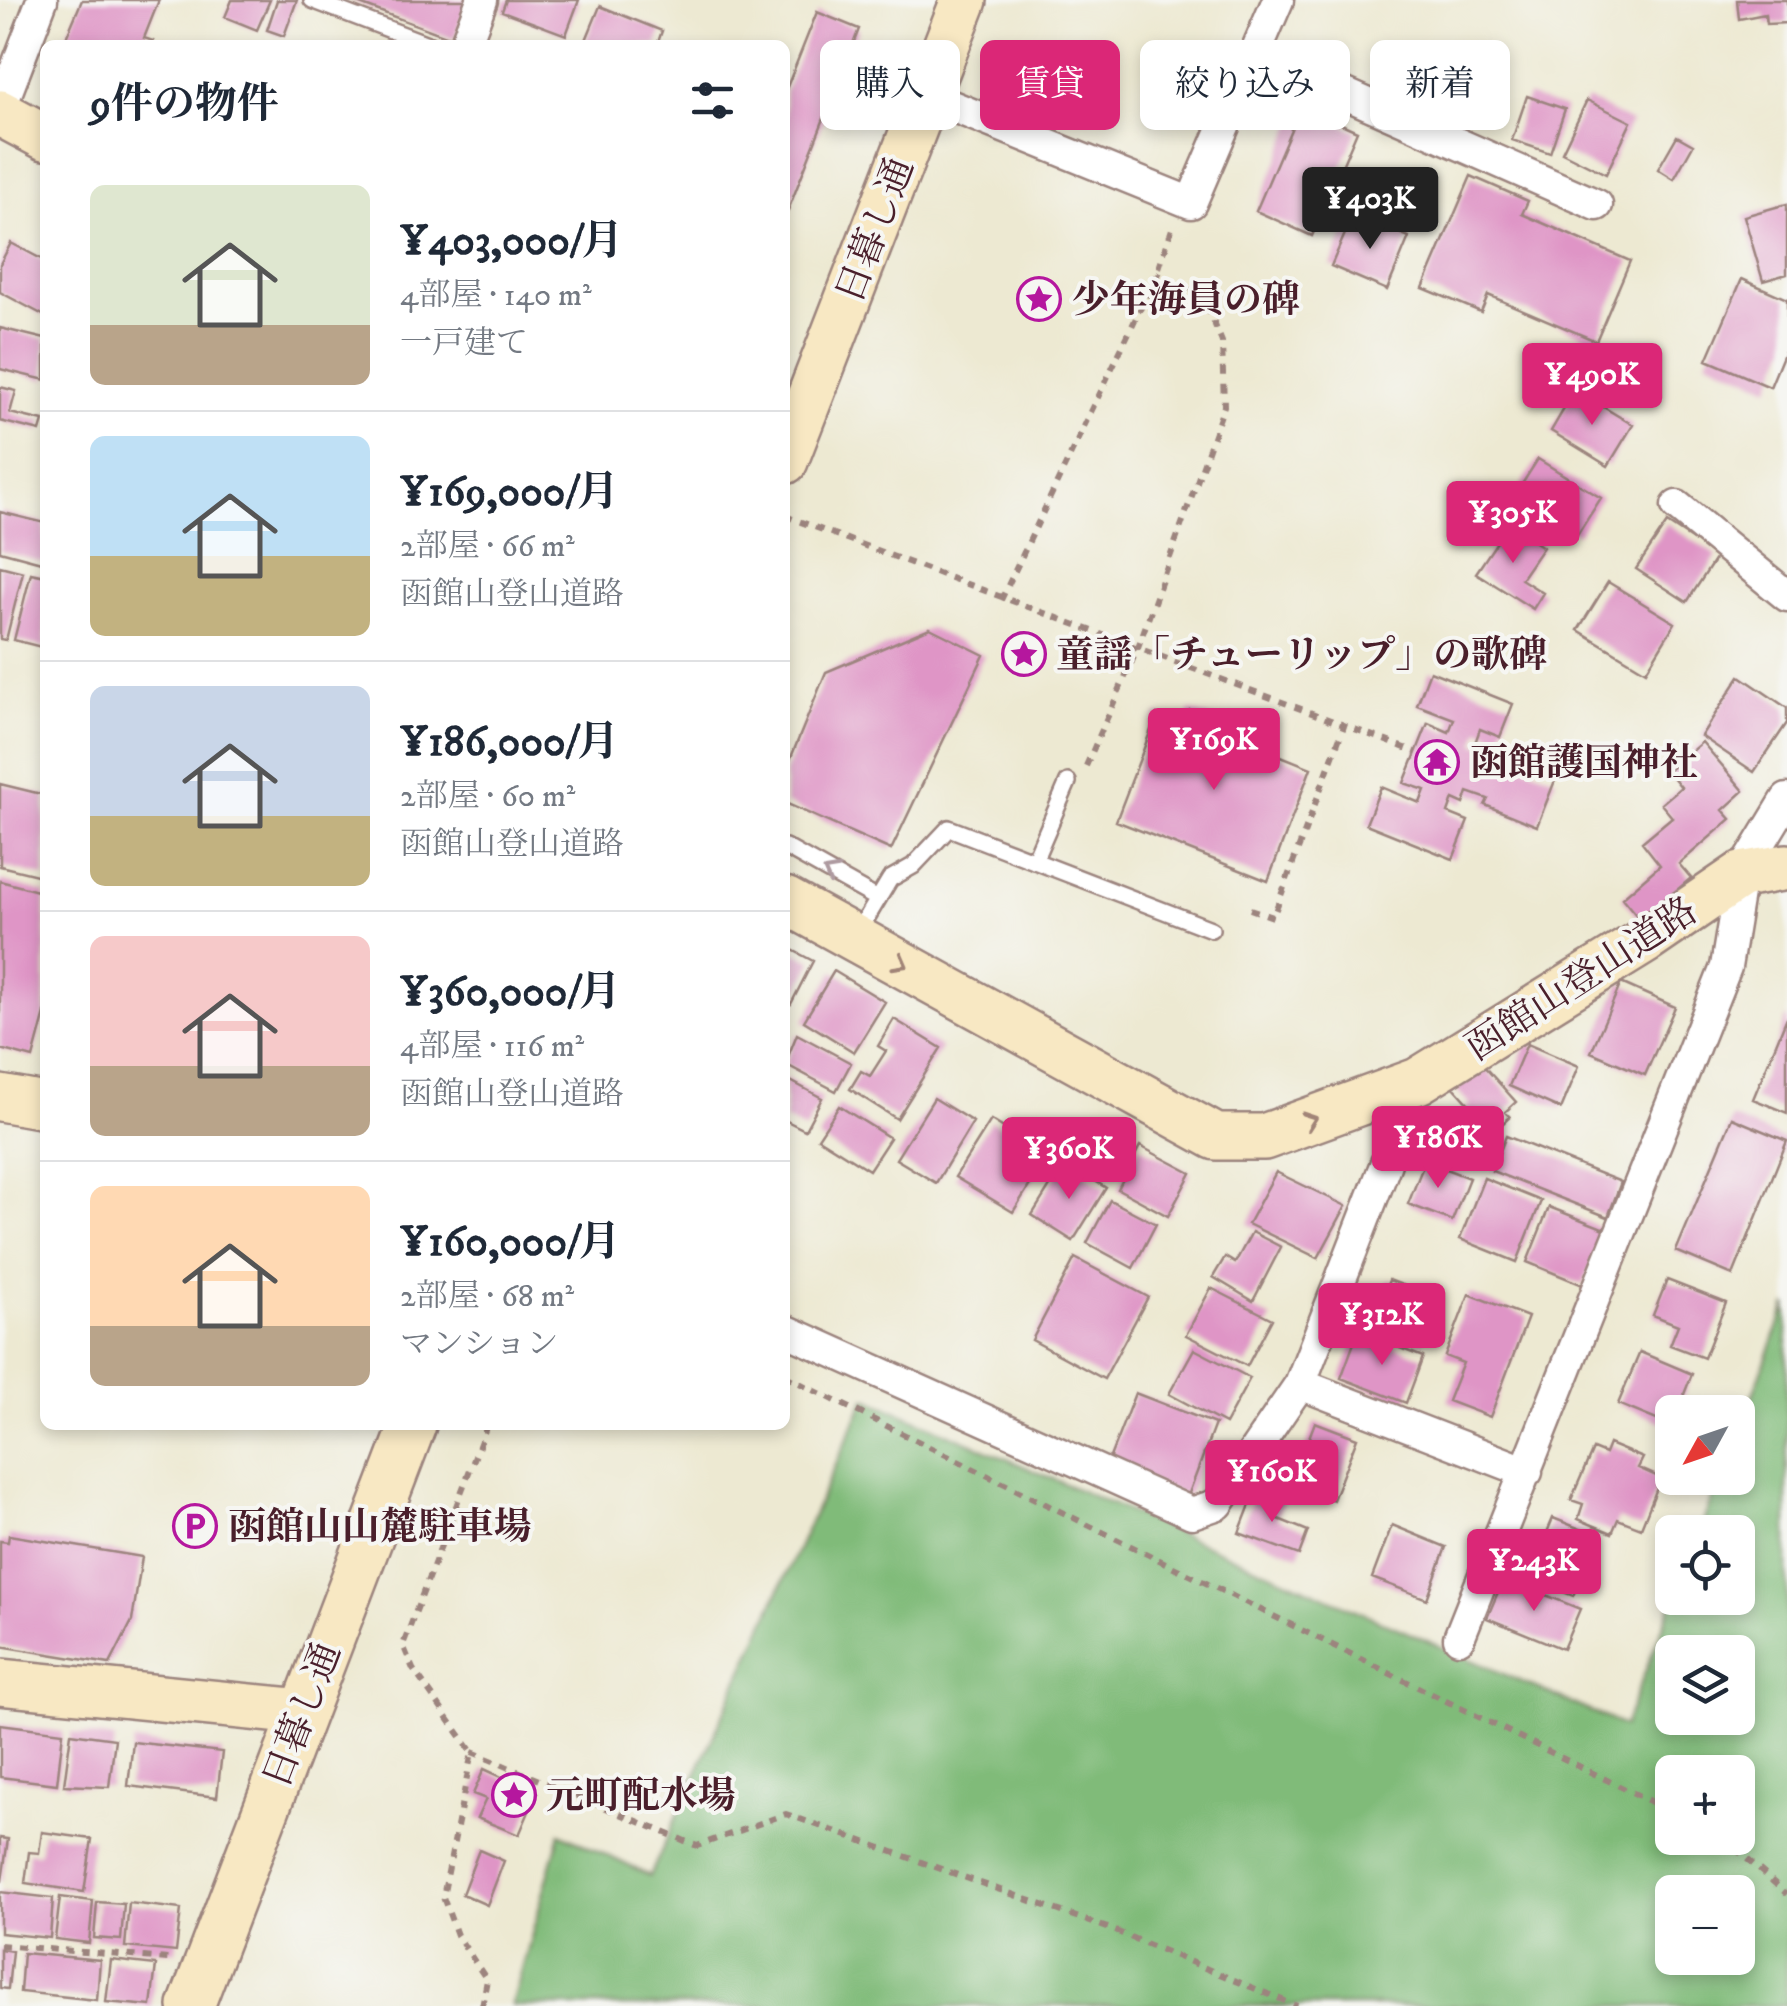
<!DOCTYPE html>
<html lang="ja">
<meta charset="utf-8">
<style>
body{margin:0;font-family:"IM FELL DW Pica","Noto Serif JP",serif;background:#f6f6f7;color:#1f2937;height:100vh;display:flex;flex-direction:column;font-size:38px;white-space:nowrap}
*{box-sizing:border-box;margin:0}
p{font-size:32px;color:#747a83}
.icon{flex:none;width:55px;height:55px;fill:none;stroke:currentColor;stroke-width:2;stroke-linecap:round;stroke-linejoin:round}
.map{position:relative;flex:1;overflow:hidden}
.panel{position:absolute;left:40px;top:40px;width:750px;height:1390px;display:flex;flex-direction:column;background:#fff;border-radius:15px;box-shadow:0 5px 15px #0003}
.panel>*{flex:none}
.top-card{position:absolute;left:820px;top:40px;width:815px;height:90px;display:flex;gap:20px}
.needle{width:65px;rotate:230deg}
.fabs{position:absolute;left:1655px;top:1395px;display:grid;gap:20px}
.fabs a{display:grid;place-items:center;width:100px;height:100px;border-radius:15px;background:#fff;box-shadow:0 5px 15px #0003;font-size:50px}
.price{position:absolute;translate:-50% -85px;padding:0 22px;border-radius:10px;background:#db2777;color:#fff;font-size:32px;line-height:65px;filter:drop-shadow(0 2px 5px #0008)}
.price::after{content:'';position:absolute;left:50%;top:60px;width:30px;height:22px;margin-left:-15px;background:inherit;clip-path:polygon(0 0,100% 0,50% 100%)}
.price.active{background:#222;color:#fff}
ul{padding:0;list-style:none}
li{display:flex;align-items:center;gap:30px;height:250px;padding:0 50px}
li+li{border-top:2px solid #e0e1e3}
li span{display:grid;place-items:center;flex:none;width:280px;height:200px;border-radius:15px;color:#555}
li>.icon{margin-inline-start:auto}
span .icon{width:120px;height:120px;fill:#fffc;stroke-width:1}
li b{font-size:42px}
h2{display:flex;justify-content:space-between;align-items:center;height:120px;padding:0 50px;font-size:42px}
.chip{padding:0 35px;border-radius:15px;background:#fff;box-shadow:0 5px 15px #0003;font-size:35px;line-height:90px}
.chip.active{background:#db2777;color:#fff}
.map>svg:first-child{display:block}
.forest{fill:#80bb79;stroke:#656d52;stroke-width:2.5;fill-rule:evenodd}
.building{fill:#df95c6}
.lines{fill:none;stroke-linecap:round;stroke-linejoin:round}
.lane-casing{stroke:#9c847e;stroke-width:20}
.street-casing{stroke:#9c847e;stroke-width:35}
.secondary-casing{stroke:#9c847e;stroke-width:50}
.path{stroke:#9c847e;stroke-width:6;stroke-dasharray:8 8;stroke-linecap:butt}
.lane{stroke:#fff;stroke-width:15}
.street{stroke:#fff;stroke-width:30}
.secondary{stroke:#f8e8c3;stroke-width:45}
.oneway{stroke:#ae9aa0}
.oneway2{stroke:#a18477}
.labels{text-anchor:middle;stroke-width:8;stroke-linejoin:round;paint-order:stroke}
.street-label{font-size:38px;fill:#4a1f2b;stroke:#f6f6f2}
.poi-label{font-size:38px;font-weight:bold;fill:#4a1f2b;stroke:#f6f6f2;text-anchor:start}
</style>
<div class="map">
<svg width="1787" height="2006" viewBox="0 0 1787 2006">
<rect width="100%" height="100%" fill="#f6f6f2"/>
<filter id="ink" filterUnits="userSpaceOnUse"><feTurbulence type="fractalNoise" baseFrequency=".01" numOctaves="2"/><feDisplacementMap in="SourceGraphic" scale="20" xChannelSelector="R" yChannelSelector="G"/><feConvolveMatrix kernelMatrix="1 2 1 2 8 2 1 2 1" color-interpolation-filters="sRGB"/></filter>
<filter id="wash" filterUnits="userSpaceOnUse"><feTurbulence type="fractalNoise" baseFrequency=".0048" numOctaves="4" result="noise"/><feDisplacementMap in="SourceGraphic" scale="40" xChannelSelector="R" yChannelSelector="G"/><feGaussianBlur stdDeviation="2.25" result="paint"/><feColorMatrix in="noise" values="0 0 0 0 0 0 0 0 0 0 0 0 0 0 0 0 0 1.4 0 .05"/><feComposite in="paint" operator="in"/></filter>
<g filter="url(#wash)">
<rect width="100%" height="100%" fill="#ede9d2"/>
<path class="forest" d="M1787 1305V2006H512L560 1833 650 1876 866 1398 1624 1726 1674 1598H1738V1532H1699L1720 1478H1738V1433ZM1672 1652H1738V1718H1672ZM1672 1772H1738V1838H1672ZM1672 1892H1738V1958H1672Z"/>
<g id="blocks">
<path class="building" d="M82 0H159L144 38 153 41 151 45H63Z
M232 0H270L257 30 225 17Z
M277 0H297L284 36 267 30Z
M349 0H468L454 39Z
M506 0H579L566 35 502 11Z
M1737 0H1787V23L1766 24 1765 14 1739 19Z
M600 6 662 31 657 45H584Z
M817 12 859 29 785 218V92Z
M1527 96 1565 109 1550 153 1512 140Z
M1587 100 1631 122 1606 174 1562 152Z
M1301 106 1357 131 1312 236 1256 211Z
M1677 136 1693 145 1674 179 1658 169Z
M1471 176 1528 201 1522 214 1630 261 1596 341 1488 295 1481 312 1423 288Z
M1787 204V274L1763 281 1744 216Z
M1354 213 1409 237 1387 290 1331 266Z
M11 243 45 261V316L0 292V264Z
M1742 279 1787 299V346L1770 387 1707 360Z
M0 328 45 339V380L0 369Z
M0 387 16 391 10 413 43 421 40 431 0 421Z
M1575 390 1633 425 1608 466 1551 431Z
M1538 459 1601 498 1578 534 1515 495Z
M0 512 45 523V563L0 551Z
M1667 523 1717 556 1687 602 1636 569Z
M1509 524 1543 547 1521 579 1543 593 1533 609 1476 573Z
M0 566 23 572 6 640 0 639Z
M31 573 45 576V648L14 640Z
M1608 582 1675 623 1646 671 1578 630Z
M930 628 984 655 891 850 785 803V772L826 672Z
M1430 671 1513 704 1500 737 1480 729 1475 743 1488 748 1484 759 1498 764 1501 757 1556 778 1537 826 1485 805 1488 799 1468 792 1464 804 1453 799 1448 813 1468 821 1453 859 1366 824 1381 787 1420 803 1425 790 1404 783 1428 723 1449 732 1454 719 1417 705Z
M1740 676 1787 708V723L1754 772 1701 736Z
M1190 710 1254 735 1251 744 1311 768 1268 881 1116 821 1157 714 1185 725Z
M1702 742 1744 791 1723 810 1731 819 1679 864 1691 878 1641 921 1622 898 1660 865 1642 842 1672 817 1661 804 1681 787 1668 771Z
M0 784 45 795V877L0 866Z
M0 881 45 893V1013L33 1058 0 1049Z
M785 946 813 961 791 1004 785 1000Z
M834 971 885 1002 854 1052 804 1021Z
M1621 983 1675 1007 1645 1075 1591 1052Z
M1787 1017V1113L1753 1099Z
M894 1019 941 1048 897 1119 850 1089 861 1071 870 1076 886 1051 878 1046Z
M797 1034 851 1063 836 1091 785 1064Z
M1527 1044 1579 1066 1561 1109 1509 1086Z
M1481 1063 1516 1102 1505 1112 1510 1117 1463 1159 1439 1132 1470 1105 1454 1087Z
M785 1078 822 1098 805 1130 785 1120Z
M934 1098 973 1122 936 1183 896 1159Z
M839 1106 890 1138 869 1170 818 1138Z
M1732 1118 1787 1141 1733 1275 1676 1251Z
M991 1120 1048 1156 1013 1212 955 1177Z
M1506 1136 1621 1182 1608 1217 1492 1171Z
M1140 1146 1191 1173 1168 1216 1118 1189Z
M1425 1161 1469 1178 1452 1221 1408 1204Z
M1065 1162 1106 1188 1073 1241 1032 1215Z
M1276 1172 1346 1206 1318 1258 1248 1224Z
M1484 1178 1541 1201 1517 1262 1460 1239Z
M1110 1200 1156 1224 1133 1268 1087 1243Z
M1549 1207 1605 1229 1583 1285 1527 1262Z
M1252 1232 1281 1247 1253 1301 1213 1277 1225 1257 1235 1263Z
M1075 1258 1148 1297 1104 1379 1032 1340Z
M1389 1280 1439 1299 1423 1343 1372 1323Z
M1667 1280 1726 1303 1704 1358 1670 1345 1678 1325 1653 1315Z
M1211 1288 1272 1319 1247 1366 1186 1335Z
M1469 1294 1528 1317 1490 1417 1448 1401 1463 1363 1445 1356Z
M1358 1332 1423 1357 1406 1403 1341 1378Z
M1194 1349 1250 1378 1225 1424 1169 1394Z
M1640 1352 1692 1374 1677 1412H1672L1671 1426 1618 1404Z
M1135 1393 1215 1424 1188 1496 1107 1465Z
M1315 1422 1357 1438 1333 1500 1291 1484Z
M1609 1444 1643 1458 1638 1468 1661 1478 1641 1528 1618 1519 1612 1533 1578 1519 1583 1504 1571 1500 1593 1449 1605 1454Z
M1255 1492 1283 1502 1276 1518 1308 1531 1299 1555 1239 1533Z
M1553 1518 1598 1536 1573 1596 1528 1578Z
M1392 1525 1446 1547 1427 1599 1372 1578Z
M9 1535 142 1557 132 1621 110 1664 0 1646V1541L8 1542Z
M1504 1578 1580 1609 1563 1649 1487 1618Z
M0 1724 63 1732 57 1784 0 1777Z
M71 1733 115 1739 109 1787 64 1785Z
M133 1742 222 1752 217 1797 128 1786Z
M484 1769 537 1793 519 1835 477 1818 486 1799 473 1794Z
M42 1832 92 1839 84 1892 25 1883 29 1852 39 1853Z
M0 1838 8 1839 2 1881H0Z
M479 1850 504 1861 487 1905 462 1894Z
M0 1892 53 1898 50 1938 0 1933Z
M60 1897 93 1901 89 1943 55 1939Z
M97 1902 124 1904 121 1940 94 1938Z
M129 1903 181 1909 176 1952 125 1947Z
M0 1949 12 1951 8 1989 0 1988Z
M23 1953 100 1960 97 2000 20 1992Z
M111 1960 156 1965 151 2006 106 2002Z"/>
</g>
</g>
<g filter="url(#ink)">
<use href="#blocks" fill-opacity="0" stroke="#9c847e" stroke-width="2.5"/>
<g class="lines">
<g class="lane-casing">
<path id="lane" d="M312 0 430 45
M785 847 876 898
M1034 861 1068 782
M857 934 890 879 913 866 949 828 1211 929"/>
</g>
<g class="street-casing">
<path id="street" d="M465 45 482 0
M1255 54 1597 205
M927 96 1191 203 1278 0
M0 110 42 0
M1677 506 1787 596
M785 1330 1192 1513 1218 1504 1300 1384 1386 1163
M1300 1384 1527 1472
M1459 1638 1726 967 1741 875 1787 799"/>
</g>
<g class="secondary-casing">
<path id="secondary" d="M0 113 45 137
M785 461 964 0
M785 900 1216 1137H1264L1418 1081 1646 940 1741 875 1787 867
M0 1098 45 1106
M0 1682 302 1712
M191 2006 413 1425"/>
</g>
<path class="path" d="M785 516 1416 752
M1001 600 1157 274 1173 226
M1086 766 1137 650 1224 406 1222 342 1210 313 1193 292 1157 274
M1250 909 1273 917 1344 726
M785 1376 1672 1812
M472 1752 697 1846 786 1814 1113 1930 1297 2006
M1723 1838 1787 1894
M0 1945 168 1959
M482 2006 487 1980 457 1935 443 1897 472 1752 413 1669 403 1645 487 1425"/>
<use href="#lane" class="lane"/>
<use href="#street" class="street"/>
<use href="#secondary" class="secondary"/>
</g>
<defs><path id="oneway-chevron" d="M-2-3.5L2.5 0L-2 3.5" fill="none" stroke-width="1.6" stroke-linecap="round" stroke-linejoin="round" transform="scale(2.5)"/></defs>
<use class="oneway" href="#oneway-chevron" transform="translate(830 873) rotate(-151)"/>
<g class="oneway2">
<use href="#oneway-chevron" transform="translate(901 963) rotate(29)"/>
<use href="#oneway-chevron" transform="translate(1310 1120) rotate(-20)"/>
</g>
</g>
<defs>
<g id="sight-ring" transform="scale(2.25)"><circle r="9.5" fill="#f6f6f2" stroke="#b5179e" stroke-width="1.5"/><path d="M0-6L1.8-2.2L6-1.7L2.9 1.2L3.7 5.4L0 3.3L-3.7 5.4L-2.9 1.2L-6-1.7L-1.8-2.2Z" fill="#b5179e"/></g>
<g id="temple-ring" transform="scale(2.25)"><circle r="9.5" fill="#f6f6f2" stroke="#b5179e" stroke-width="1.5"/><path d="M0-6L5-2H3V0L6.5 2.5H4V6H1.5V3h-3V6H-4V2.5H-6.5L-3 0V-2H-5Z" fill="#b5179e"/></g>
<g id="parking-ring" transform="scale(2.25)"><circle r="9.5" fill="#f6f6f2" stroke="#b5179e" stroke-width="1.5"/><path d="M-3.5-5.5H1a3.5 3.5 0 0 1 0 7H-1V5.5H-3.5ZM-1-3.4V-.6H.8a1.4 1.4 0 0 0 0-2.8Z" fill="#b5179e"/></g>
</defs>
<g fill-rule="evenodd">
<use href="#sight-ring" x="1039" y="299"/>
<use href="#sight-ring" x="1024" y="654"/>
<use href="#temple-ring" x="1437" y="762"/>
<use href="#parking-ring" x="195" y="1526"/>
<use href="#sight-ring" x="514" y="1795"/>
</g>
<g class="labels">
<g class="street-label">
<text transform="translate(874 230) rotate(-69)" y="13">日暮し通</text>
<text transform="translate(1581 978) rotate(-33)" y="13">函館山登山道路</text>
<text transform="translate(301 1715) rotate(-69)" y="13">日暮し通</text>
</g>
<g class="poi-label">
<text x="1072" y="312">少年海員の碑</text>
<text x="1056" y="667">童謡「チューリップ」の歌碑</text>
<text x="1470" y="775">函館護国神社</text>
<text x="228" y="1539">函館山山麓駐車場</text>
<text x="546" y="1808">元町配水場</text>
</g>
</g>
</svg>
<div class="fabs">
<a><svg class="needle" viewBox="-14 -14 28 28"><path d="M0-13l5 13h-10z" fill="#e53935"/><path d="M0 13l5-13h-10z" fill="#747a83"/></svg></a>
<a><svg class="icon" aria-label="locate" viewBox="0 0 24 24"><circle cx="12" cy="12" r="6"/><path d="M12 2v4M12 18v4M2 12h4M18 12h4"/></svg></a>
<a><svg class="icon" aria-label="layers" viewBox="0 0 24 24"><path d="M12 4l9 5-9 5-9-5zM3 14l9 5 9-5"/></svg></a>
<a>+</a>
<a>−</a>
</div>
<b class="price active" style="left:1370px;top:252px">¥403K</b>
<b class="price" style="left:1592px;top:428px">¥490K</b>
<b class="price" style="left:1513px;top:566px">¥305K</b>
<b class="price" style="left:1214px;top:793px">¥169K</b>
<b class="price" style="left:1438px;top:1191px">¥186K</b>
<b class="price" style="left:1069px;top:1202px">¥360K</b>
<b class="price" style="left:1382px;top:1368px">¥312K</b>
<b class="price" style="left:1272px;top:1525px">¥160K</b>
<b class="price" style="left:1534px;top:1614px">¥243K</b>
<div class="top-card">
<a class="chip">購入</a>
<a class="chip active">賃貸</a>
<a class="chip">絞り込み</a>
<a class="chip">新着</a>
</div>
<section class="panel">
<h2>9件の物件<svg class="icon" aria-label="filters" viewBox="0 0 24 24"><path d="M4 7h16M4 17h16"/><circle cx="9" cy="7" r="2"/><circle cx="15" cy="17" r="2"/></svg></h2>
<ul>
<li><span style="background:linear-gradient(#dfe7d0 70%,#b9a48a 0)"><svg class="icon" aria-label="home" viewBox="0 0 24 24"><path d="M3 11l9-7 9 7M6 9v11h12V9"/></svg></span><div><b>¥403,000/月</b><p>4部屋 · 140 m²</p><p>一戸建て</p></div></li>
<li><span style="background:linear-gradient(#bfe0f5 60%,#c2b280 0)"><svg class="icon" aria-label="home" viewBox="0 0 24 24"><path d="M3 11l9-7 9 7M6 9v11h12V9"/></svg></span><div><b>¥169,000/月</b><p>2部屋 · 66 m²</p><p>函館山登山道路</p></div></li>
<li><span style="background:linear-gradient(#c9d6e8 65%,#c2b280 0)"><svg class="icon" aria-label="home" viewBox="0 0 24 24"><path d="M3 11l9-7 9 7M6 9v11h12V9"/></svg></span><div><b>¥186,000/月</b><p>2部屋 · 60 m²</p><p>函館山登山道路</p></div></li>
<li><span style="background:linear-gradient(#f6c9c9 65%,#b9a48a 0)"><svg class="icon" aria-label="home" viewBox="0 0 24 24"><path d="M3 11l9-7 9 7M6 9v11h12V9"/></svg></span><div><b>¥360,000/月</b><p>4部屋 · 116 m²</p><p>函館山登山道路</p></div></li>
<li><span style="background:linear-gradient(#ffd9b3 70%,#b9a48a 0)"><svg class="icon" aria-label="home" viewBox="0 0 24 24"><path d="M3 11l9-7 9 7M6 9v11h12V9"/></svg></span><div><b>¥160,000/月</b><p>2部屋 · 68 m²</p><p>マンション</p></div></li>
</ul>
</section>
</div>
